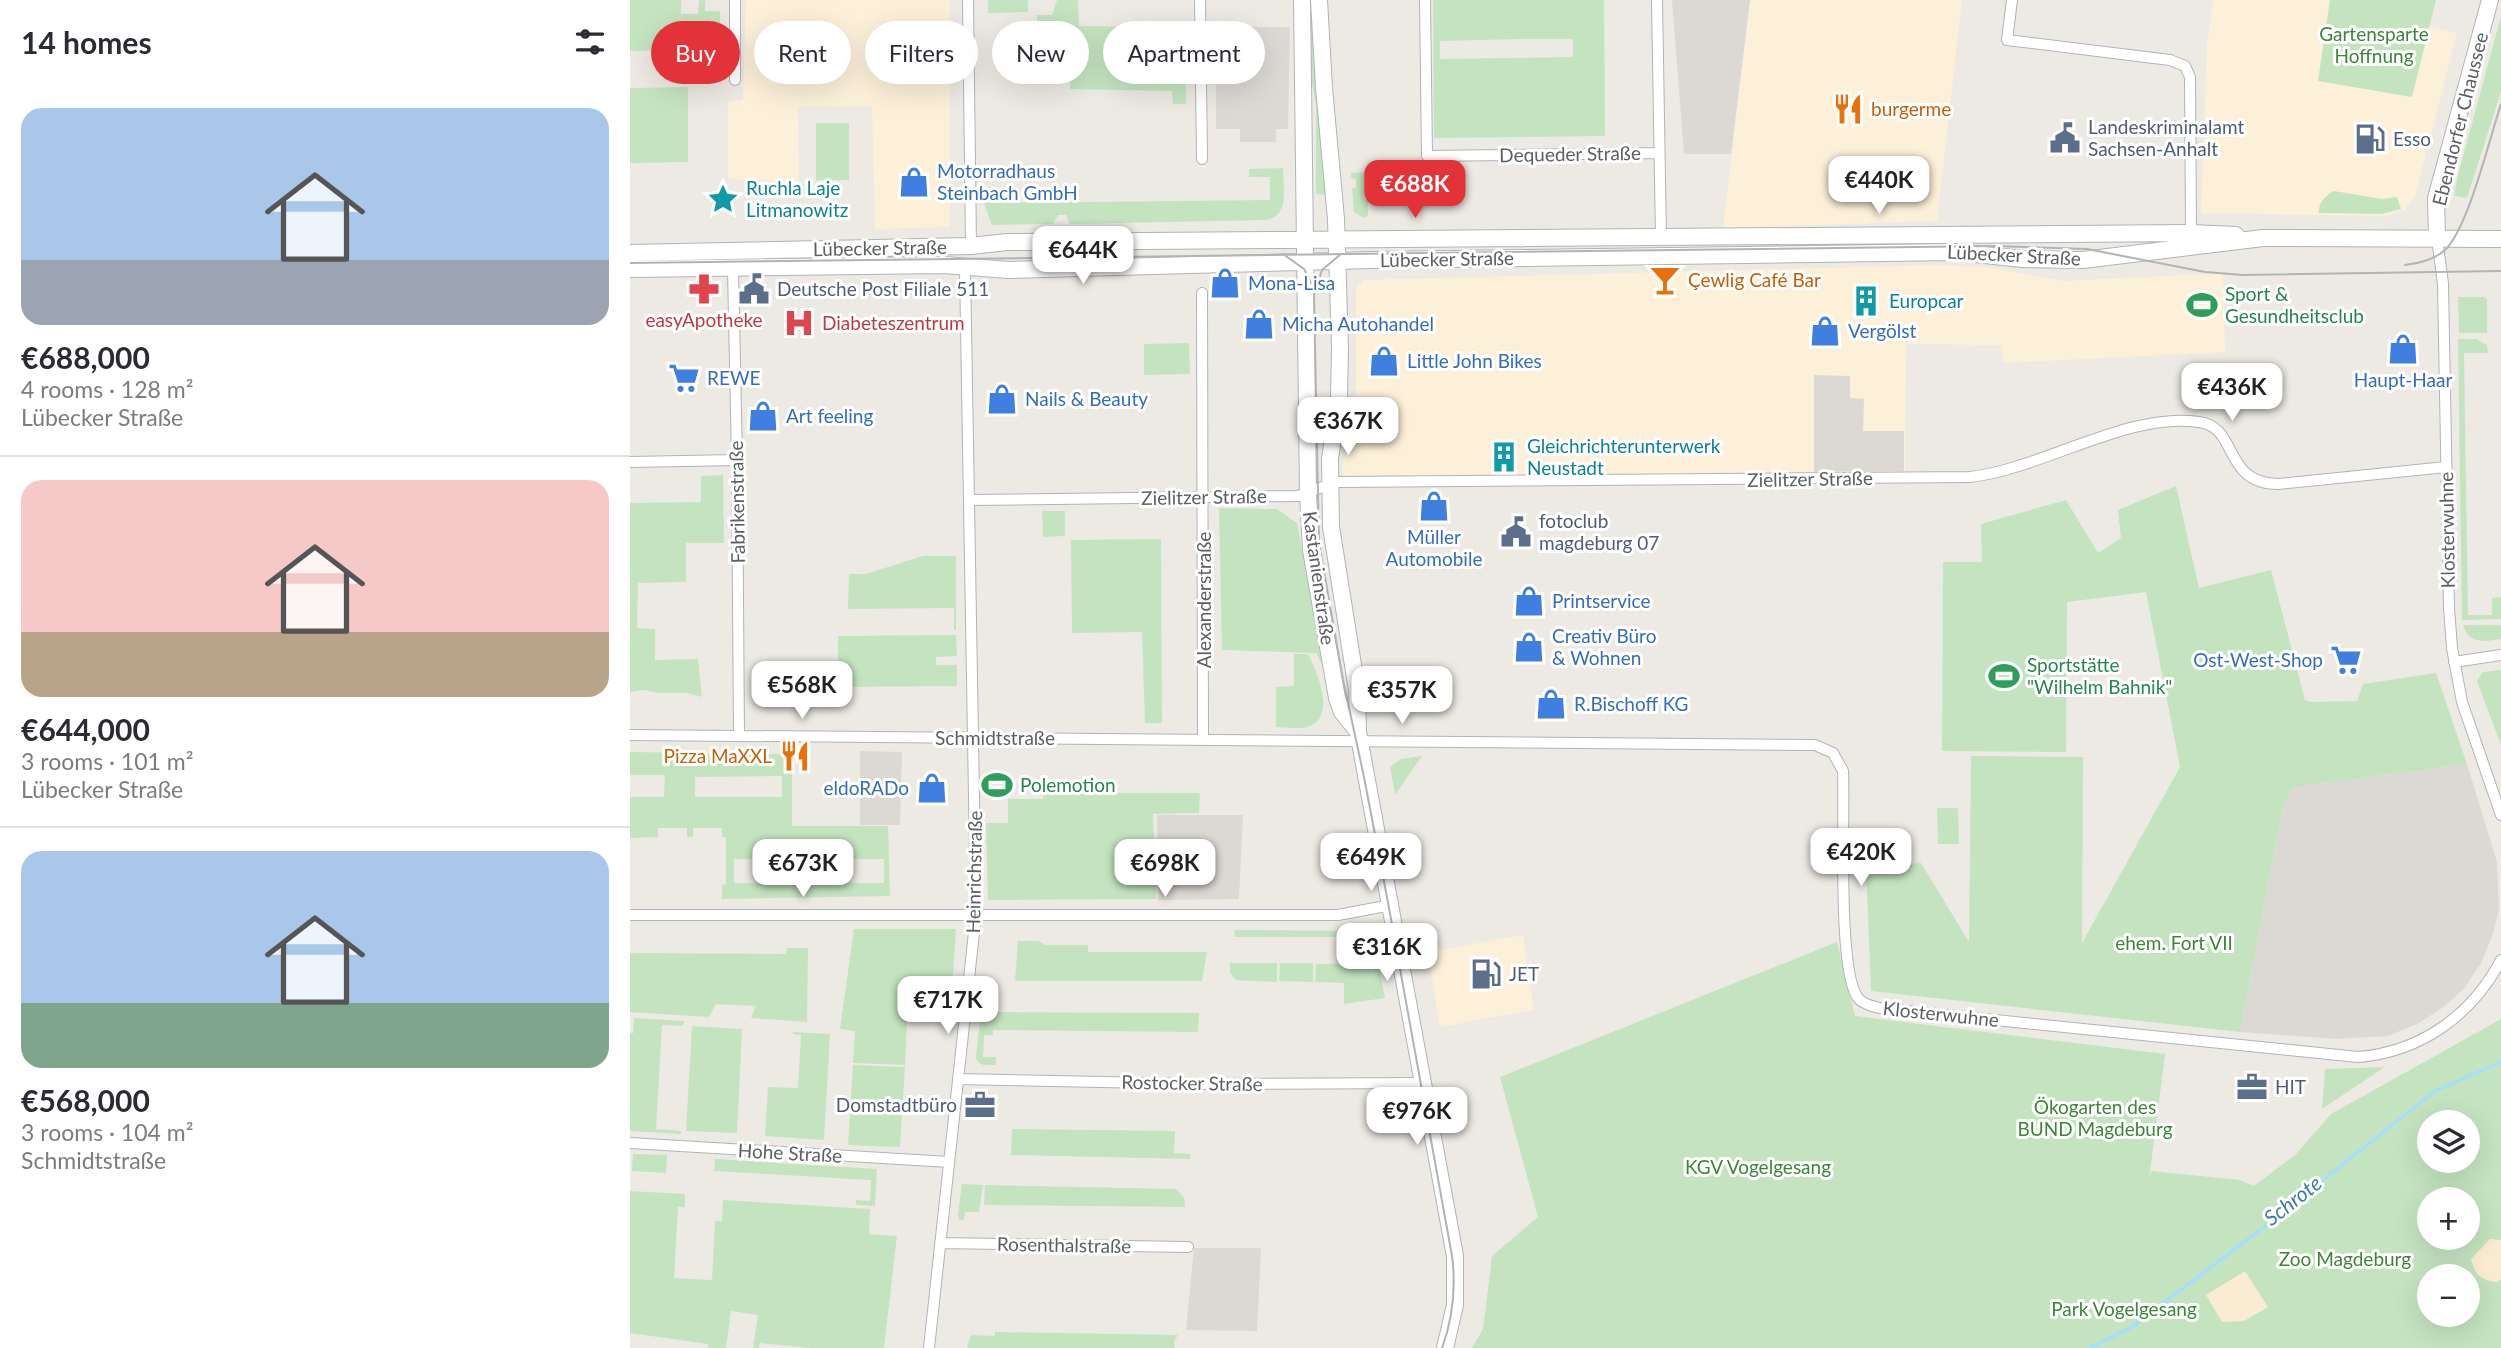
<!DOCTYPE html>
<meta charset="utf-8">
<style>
body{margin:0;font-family:Lato,sans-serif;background:#f2f2f3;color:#2b2b33;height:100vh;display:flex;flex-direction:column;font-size:26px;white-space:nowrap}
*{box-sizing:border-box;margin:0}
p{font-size:23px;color:#7c7c81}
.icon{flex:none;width:38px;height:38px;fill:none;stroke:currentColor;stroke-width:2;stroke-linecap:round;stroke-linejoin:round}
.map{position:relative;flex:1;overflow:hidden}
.sheet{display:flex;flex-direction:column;background:#fff;width:630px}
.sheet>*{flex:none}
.guide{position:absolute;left:21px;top:21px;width:665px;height:63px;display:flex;gap:14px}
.buttons{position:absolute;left:1787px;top:1110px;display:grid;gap:14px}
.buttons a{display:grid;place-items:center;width:63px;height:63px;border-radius:50%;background:#fff;box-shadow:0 7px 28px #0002;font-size:35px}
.price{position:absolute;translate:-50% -60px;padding:0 16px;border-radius:14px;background:#fff;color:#222;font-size:23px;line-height:46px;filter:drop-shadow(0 2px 4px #0008)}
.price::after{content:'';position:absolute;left:50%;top:42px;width:21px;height:16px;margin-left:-10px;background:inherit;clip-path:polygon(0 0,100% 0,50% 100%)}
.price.selected{background:#e33338;color:#fff}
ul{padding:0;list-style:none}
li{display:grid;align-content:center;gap:14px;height:371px;padding:0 21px}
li+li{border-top:2px solid #e1e1e2}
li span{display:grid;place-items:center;height:217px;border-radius:21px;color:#555}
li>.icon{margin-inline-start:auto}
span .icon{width:126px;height:126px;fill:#fffc;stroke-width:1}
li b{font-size:30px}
h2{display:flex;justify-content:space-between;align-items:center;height:84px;padding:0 21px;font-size:30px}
.tag{padding:0 24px;border-radius:32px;background:#fff;box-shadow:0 7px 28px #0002;font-size:24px;line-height:63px}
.tag.selected{background:#e33338;color:#fff}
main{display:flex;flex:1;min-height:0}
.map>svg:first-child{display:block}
.commercial{fill:#fcf0d9}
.industrial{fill:#dcd9d5}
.green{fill:#c4e4c0;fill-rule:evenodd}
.sand{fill:#f9ecd2}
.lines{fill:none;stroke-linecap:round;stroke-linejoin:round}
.stream{stroke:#a4dffc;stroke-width:3.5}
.street-casing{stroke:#b0b4b8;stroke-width:12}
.secondary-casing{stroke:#afb4b8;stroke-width:18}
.street{stroke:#fff;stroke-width:10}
.secondary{stroke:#fff;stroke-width:16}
.tram{stroke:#b2b3b3;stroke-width:2}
.labels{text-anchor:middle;stroke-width:6;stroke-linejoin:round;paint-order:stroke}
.park-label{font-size:19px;fill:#3d8538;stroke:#fff}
.food-label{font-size:19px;fill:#c56008;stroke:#fff;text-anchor:start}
.street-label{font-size:19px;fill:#5b6063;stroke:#fff}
.service-label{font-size:19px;fill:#4e5e75;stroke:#fff;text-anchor:start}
.shop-label{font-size:19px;fill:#366cbe;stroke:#fff;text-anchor:start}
.culture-label{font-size:19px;fill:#0d838f;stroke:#fff;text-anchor:start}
.leisure-label{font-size:19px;fill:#27864d;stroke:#fff;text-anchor:start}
.health-label{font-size:19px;fill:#be3a42;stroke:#fff}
.water-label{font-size:21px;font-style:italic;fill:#3f7ba5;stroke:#fff}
</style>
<main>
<section class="sheet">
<h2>14 homes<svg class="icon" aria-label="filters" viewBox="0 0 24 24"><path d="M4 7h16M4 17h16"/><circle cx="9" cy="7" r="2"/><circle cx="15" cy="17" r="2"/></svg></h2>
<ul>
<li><span style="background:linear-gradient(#a9c7e8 70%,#9aa5b1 0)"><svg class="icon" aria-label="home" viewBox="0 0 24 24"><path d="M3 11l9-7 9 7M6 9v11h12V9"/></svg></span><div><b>€688,000</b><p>4 rooms · 128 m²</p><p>Lübecker Straße</p></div></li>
<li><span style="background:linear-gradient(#f6c9c9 70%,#b9a48a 0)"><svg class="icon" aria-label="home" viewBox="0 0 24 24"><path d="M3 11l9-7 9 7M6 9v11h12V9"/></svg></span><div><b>€644,000</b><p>3 rooms · 101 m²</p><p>Lübecker Straße</p></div></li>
<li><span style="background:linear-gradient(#a9c7e8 70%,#7fa58c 0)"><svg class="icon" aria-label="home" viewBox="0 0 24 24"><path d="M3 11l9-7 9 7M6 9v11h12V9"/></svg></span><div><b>€568,000</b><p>3 rooms · 104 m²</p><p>Schmidtstraße</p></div></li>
</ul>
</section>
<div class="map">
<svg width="1871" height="1348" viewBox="0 0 1871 1348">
<rect width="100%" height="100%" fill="#edeae3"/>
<path class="commercial" d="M116 0H320V227L245 229 242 106 168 107 169 182 98 179V101L113 100Z
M1120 0H1332L1307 221 1093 228Z
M1583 0H1700L1689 80 1781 97 1799 26 1827 33 1785 196 1775 209 1756 216 1571 213 1577 45Z
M1306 265 1357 267 1434 281 1593 273 1595 352 1373 363 1372 345 1276 344 1275 473 714 476 713 465 726 394V290L733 280Z
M893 935 904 1010 810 1027 798 952Z"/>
<path class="industrial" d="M1042 0H1120L1101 154H1054Z
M612 27H660L658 129H646V142H610V129H586V54H611Z
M1184 375 1220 376V398L1234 399 1233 431H1274V471L1184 472Z
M230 751 272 752 270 825H230Z
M1837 764 1867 862 1869 909 1863 934 1851 963 1834 989 1812 1008 1789 1023 1758 1036 1707 1039 1610 1032 1653 805 1664 787Z
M527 815H613L609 899 528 900Z
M564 1248H631L627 1331 556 1330Z"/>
<path class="green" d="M0 0H51V14H68L69 0H75V11H90V74L71 75V70H84V50L0 51Z
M358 0H398V12L358 13Z
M427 0H448L449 26 521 27V73L556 74V104H543L542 91 440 89V40L408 39 407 15H422Z
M678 0H682L696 195 686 194V105L680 72Z
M803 0H974L975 136 804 138ZM893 39H943V57L810 59V41Z
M1700 0H1806L1782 97 1688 81Z
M1871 16V92L1837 198 1824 196 1827 179Z
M58 87V162L0 163V88Z
M186 123H219V180H186Z
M653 168C653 187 660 215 637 220L440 224 436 215H428L423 224 362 225 354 203 640 200V177H619V169Z
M737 172V188L734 189V199L738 200V216L734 218 724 212 722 188H726V179L721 178V173Z
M1704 191 1752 199 1767 197 1771 209 1751 214 1689 213C1688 203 1695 196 1704 191Z
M1828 297H1854L1857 299V333H1829Z
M1828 339H1846L1857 345 1858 353H1834L1838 615H1862V598L1871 597V619L1832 620Z
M559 343 560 374 514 375V344Z
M93 475 94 543H56V582L8 583 7 628 25 629V660L68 659 72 697 57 693H29L13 690 0 692V503L71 502V476Z
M1546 486 1569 588 1641 570 1675 700 1681 702 1727 701 1733 684 1806 673 1837 764 1664 787 1653 805 1610 1032 1241 991 1236 867 1291 863 1339 942 1341 756 1453 757 1452 943 1550 767 1516 592 1437 602 1436 752 1312 751 1313 562H1352L1351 524 1436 500 1468 553 1491 538 1488 510Z
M589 508 647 509 667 523 695 670 686 653 592 650Z
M412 511H435V536L413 537Z
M531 539 532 723H515L512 632 442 633 441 540Z
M293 556H326V630H324V608L218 609 219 574H236Z
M1833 625H1871V639C1854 642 1839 644 1833 625Z
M326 635 327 656 306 657V665H327V686L208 687V636Z
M664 654H678C687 671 706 715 680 726 671 730 656 727 646 727V687L664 686Z
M1871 670V745L1847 681 1853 672Z
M0 752 162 754V826H258L260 896 92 899V885L96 884V837H92V828H63V837H57V828H28V837L0 838V797H34L35 775H0ZM65 777 152 776V797H65ZM104 859H254V883H104Z
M792 756 765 795 760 767 771 759Z
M413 793H570L569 813 523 814 526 899 358 900 356 823H378V799H413Z
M1307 808H1328L1329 844H1308Z
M224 929H326L321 1004 305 1003 306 989 285 987 284 1003H278L275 1065 223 1063 225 1031 210 1029Z
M604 930 742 931 747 960H735V937H605Z
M388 941H408L416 945H458V952H577L572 981H385Z
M1207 942 1225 1016 1535 1054 1519 1180 1521 1171 1610 1180 1624 1186 1665 1155 1701 1114 1871 1019V1348H842L853 1329 862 1256 908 1217 870 1077ZM1799 1122H1838V1160H1799ZM1799 1199H1838V1237H1799ZM1799 1276H1838V1314H1799Z
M157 948H178L177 1022 121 1018 126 1006 86 1004 79 1017 0 1012V953L156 954Z
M600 963H647V982L606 980 600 973Z
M650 963H683V982L649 981Z
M748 963 755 998 714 1004V983L685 982 686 964Z
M351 1012 569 1013 568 1032 363 1030V1035H354L353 1057H366V1065H353L347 1061 346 1057Z
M4 1018 54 1021 53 1026 32 1025 26 1129 51 1131V1134L0 1131V1033H3Z
M62 1026 112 1029 107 1133 56 1131Z
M163 1032 200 1034 194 1140 135 1136 138 1087 168 1088 171 1035 163 1034Z
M223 1065 275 1067 270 1147 218 1145Z
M1755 1067 1692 1109 1695 1069Z
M382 1129 545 1131 544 1153 561 1154 560 1159 381 1155Z
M3 1154 37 1155 36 1173 2 1171Z
M85 1159 247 1169 245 1206 226 1205V1200L240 1201 241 1180 84 1171Z
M332 1184 353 1185 349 1212H335L334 1220H329L328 1215Z
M355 1185 546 1189 554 1198 555 1207 354 1205Z
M0 1191 55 1194V1207H48L44 1278 82 1280 85 1221H92L93 1200 240 1209 239 1234 267 1236 254 1348H181L130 1343 129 1348H123L128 1315 101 1311 96 1348H78V1344L0 1333Z
M365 1332 548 1335 544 1341 545 1348H337L341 1335 365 1336Z"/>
<path class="sand" d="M1860 1239 1871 1240V1279L1867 1282C1852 1281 1844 1274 1841 1259Z
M1615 1271 1638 1307 1614 1321 1592 1322 1576 1295Z"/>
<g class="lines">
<path class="stream" d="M1460 1348 1502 1327 1630 1230 1805 1091 1871 1062"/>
<g class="street-casing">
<path id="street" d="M105 0V80
M338 0 341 246
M570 0 572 159
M795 0 797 156 1029 153
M1027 0 1031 238
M1382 0 1377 40 1540 60 1555 66 1560 77 1561 233
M1807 238 1813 284 1819 608 1822 648 1832 702 1871 815
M103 269 107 460 109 736
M572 293 573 739
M0 462 107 460
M340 500 668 496 706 482 1340 477C1412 469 1499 411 1569 422 1609 427 1592 483 1648 484L1816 467
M1824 662 1871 655
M0 735 1185 745 1203 753 1213 771C1215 813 1207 971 1228 998 1235 1006 1248 1008 1258 1009L1728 1057C1791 1052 1842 1015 1871 960
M0 915H708L761 905
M329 1079 570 1084 794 1083
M0 1143 319 1162
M310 1243 558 1247
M299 1348 346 914 335 267"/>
</g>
<g class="secondary-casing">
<path id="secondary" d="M672 0 678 494 681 550 707 698 712 712 728 732
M689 0 694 88 706 219 710 348 709 397 700 459 701 527 727 690 728 732 825 1256V1305L815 1348
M1807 238 1806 198 1860 0
M0 253 341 246 377 242 1561 233 1606 235
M0 269 314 265 379 270 741 260 1326 252 1393 259 1453 260 1633 238 1871 239"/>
</g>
<use href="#street" class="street"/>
<use href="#secondary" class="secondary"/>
<path class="tram" d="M653 254 674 269 686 292
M711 254 692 270 684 295 689 543 713 680 734 777 759 908 822 1256C826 1287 823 1318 812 1348
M0 263 1364 246 1457 249 1575 272 1613 275 1871 271
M1775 265C1789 263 1804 260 1815 250 1838 229 1860 137 1871 104"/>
</g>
<defs>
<g id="restaurant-bare" transform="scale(2.415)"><path d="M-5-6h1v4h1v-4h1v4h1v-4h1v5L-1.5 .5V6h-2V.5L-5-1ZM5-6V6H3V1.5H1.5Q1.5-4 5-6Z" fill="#e8710a" stroke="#fff" stroke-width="2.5" paint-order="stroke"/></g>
<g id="civic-bare" transform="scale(2.415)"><path d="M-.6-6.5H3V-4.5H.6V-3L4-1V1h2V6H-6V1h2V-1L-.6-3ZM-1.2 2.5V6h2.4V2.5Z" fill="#5c6f8a" stroke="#fff" stroke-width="2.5" paint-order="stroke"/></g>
<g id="fuel-bare" transform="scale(2.415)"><path d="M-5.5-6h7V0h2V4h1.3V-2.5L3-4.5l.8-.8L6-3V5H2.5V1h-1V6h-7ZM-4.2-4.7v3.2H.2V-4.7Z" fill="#5c6f8a" stroke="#fff" stroke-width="2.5" paint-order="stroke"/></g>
<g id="shop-bare" transform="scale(2.415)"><path d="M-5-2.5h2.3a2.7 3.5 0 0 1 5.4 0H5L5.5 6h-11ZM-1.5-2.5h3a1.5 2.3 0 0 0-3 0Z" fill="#3f7fe0" stroke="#fff" stroke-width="2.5" paint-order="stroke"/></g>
<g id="sight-bare" transform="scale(2.415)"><path d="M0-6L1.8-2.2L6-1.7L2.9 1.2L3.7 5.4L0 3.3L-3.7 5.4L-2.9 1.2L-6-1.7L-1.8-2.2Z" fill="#0f9aa8" stroke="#fff" stroke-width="2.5" paint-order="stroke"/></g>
<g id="bar-bare" transform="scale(2.415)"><path d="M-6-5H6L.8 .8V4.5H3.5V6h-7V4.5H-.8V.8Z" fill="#e8710a" stroke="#fff" stroke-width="2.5" paint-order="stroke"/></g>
<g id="pharmacy-bare" transform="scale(2.415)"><path d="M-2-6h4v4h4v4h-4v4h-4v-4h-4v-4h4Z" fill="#e0444e" stroke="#fff" stroke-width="2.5" paint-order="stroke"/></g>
<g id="building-bare" transform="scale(2.415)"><path d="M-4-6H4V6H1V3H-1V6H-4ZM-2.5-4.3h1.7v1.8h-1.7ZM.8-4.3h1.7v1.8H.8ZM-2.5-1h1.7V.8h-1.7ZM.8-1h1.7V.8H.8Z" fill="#0f9aa8" stroke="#fff" stroke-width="2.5" paint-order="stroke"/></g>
<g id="stadium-bare" transform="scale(2.415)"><path d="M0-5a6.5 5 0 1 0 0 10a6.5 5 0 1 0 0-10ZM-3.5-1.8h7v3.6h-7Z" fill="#2e9e5b" stroke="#fff" stroke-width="2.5" paint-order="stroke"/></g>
<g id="hospital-bare" transform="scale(2.415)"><path d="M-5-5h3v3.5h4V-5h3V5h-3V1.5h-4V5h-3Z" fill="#e0444e" stroke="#fff" stroke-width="2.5" paint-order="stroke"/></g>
<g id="supermarket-bare" transform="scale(2.415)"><path d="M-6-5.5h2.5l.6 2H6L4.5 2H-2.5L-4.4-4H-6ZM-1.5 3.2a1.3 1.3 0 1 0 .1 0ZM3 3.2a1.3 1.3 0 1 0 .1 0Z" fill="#3f7fe0" stroke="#fff" stroke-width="2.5" paint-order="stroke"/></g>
<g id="office-bare" transform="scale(2.415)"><path d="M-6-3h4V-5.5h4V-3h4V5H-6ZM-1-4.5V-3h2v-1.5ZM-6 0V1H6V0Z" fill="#5c6f8a" stroke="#fff" stroke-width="2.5" paint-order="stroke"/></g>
</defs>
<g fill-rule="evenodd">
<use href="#restaurant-bare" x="1218" y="109"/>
<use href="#civic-bare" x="1435" y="138"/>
<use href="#fuel-bare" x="1740" y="139"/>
<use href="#shop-bare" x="284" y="182"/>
<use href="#sight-bare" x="93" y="199"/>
<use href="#bar-bare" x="1035" y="280"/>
<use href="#shop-bare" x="595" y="283"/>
<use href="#pharmacy-bare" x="74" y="289"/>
<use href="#civic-bare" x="124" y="289"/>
<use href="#building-bare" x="1236" y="301"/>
<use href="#stadium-bare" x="1572" y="305"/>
<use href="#hospital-bare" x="169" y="323"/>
<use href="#shop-bare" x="629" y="324"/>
<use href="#shop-bare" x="1195" y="331"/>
<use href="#shop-bare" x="1773" y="349"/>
<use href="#shop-bare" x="754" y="361"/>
<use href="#supermarket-bare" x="54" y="378"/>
<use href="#shop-bare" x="372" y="399"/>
<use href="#shop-bare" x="133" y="416"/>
<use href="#building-bare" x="874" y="457"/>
<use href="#shop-bare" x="804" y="506"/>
<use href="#civic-bare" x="886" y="532"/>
<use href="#shop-bare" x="899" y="601"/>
<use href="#shop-bare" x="899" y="647"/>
<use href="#supermarket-bare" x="1716" y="660"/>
<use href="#stadium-bare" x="1374" y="676"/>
<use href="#shop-bare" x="921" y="704"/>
<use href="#restaurant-bare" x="165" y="756"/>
<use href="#stadium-bare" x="367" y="785"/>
<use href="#shop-bare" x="302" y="788"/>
<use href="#fuel-bare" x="856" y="974"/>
<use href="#office-bare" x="1622" y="1087"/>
<use href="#office-bare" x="350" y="1105"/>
</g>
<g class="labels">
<g class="park-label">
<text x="1744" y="41">Gartensparte<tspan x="1744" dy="22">Hoffnung</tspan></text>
<text x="1544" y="950">ehem. Fort VII</text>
<text x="1465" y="1114">Ökogarten des<tspan x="1465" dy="22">BUND Magdeburg</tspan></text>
<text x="1128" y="1174">KGV Vogelgesang</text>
<text x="1715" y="1266">Zoo Magdeburg</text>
<text x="1494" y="1316">Park Vogelgesang</text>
</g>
<g class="food-label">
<text x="1241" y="116">burgerme</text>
<text x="1058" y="287">Çewlig Café Bar</text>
<text x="142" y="763" text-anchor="end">Pizza MaXXL</text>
</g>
<g class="street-label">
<text transform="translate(1830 119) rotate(-76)" y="7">Ebendorfer Chaussee</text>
<text transform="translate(940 154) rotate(-1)" y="7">Dequeder Straße</text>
<text transform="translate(250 248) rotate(-1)" y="7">Lübecker Straße</text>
<text transform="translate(1384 255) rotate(3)" y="7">Lübecker Straße</text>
<text transform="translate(817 259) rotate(-1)" y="7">Lübecker Straße</text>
<text transform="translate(1180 479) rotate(-1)" y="7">Zielitzer Straße</text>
<text transform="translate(574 497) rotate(-1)" y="7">Zielitzer Straße</text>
<text transform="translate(107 502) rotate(-91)" y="7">Fabrikenstraße</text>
<text transform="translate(1817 530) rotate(-91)" y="7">Klosterwuhne</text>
<text transform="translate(689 578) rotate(82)" y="7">Kastanienstraße</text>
<text transform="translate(574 600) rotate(-90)" y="7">Alexanderstraße</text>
<text x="365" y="745">Schmidtstraße</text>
<text transform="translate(344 872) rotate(-89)" y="7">Heinrichstraße</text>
<text transform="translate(1311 1014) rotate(6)" y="7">Klosterwuhne</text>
<text transform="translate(562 1083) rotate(1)" y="7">Rostocker Straße</text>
<text transform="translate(160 1153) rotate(3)" y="7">Hohe Straße</text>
<text transform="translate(434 1245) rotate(1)" y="7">Rosenthalstraße</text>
</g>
<g class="service-label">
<text x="1458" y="134">Landeskriminalamt<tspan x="1458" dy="22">Sachsen-Anhalt</tspan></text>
<text x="1763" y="146">Esso</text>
<text x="147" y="296">Deutsche Post Filiale 511</text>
<text x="909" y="528">fotoclub<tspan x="909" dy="22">magdeburg 07</tspan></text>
<text x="879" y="981">JET</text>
<text x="1645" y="1094">HIT</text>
<text x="327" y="1112" text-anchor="end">Domstadtbüro</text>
</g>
<g class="shop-label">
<text x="307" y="178">Motorradhaus<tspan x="307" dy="22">Steinbach GmbH</tspan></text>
<text x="618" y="290">Mona-Lisa</text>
<text x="652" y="331">Micha Autohandel</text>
<text x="1218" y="338">Vergölst</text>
<text x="777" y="368">Little John Bikes</text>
<text x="77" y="385">REWE</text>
<text x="1773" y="387" text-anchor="middle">Haupt-Haar</text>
<text x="395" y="406">Nails &amp; Beauty</text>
<text x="156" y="423">Art feeling</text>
<text x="804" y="544" text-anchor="middle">Müller<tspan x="804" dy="22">Automobile</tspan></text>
<text x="922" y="608">Printservice</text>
<text x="922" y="643">Creativ Büro<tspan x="922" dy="22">&amp; Wohnen</tspan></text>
<text x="1693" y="667" text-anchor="end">Ost-West-Shop</text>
<text x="944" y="711">R.Bischoff KG</text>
<text x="279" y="795" text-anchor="end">eldoRADo</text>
</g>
<g class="culture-label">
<text x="116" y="195">Ruchla Laje<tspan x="116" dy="22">Litmanowitz</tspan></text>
<text x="1259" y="308">Europcar</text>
<text x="897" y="453">Gleichrichterunterwerk<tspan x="897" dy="22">Neustadt</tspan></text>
</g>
<g class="leisure-label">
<text x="1595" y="301">Sport &amp;<tspan x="1595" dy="22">Gesundheitsclub</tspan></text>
<text x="1397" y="672">Sportstätte<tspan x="1397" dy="22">"Wilhelm Bahnik"</tspan></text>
<text x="390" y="792">Polemotion</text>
</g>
<g class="health-label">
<text x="74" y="327">easyApotheke</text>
<text x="192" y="330" text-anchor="start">Diabeteszentrum</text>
</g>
<g class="water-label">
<text transform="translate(1663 1201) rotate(-38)" y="7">Schrote</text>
</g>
</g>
</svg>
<div class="buttons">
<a><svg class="icon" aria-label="layers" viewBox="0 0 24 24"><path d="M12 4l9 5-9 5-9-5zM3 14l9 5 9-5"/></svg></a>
<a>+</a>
<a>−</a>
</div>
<b class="price" style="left:1249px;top:216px">€440K</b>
<b class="price selected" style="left:785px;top:220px">€688K</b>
<b class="price" style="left:453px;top:286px">€644K</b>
<b class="price" style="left:1602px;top:423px">€436K</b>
<b class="price" style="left:718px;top:457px">€367K</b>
<b class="price" style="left:172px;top:721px">€568K</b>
<b class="price" style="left:772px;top:726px">€357K</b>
<b class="price" style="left:1231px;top:888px">€420K</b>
<b class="price" style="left:741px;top:893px">€649K</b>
<b class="price" style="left:173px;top:899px">€673K</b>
<b class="price" style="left:535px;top:899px">€698K</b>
<b class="price" style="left:757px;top:983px">€316K</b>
<b class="price" style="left:318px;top:1036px">€717K</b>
<b class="price" style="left:787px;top:1147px">€976K</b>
<div class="guide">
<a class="tag selected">Buy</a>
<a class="tag">Rent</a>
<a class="tag">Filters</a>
<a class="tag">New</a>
<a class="tag">Apartment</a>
</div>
</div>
</main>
